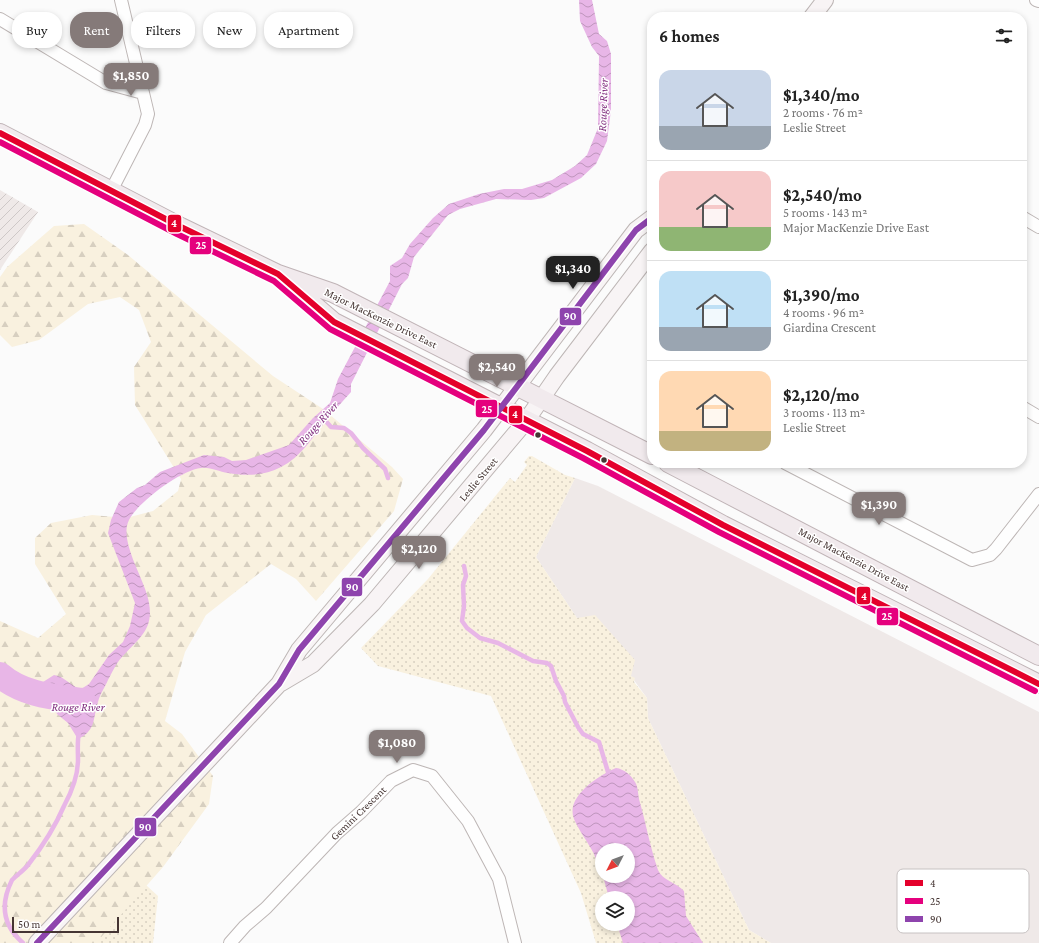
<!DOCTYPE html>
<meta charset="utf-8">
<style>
body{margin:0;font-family:"Crimson Pro",serif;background:#f2f2f2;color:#222;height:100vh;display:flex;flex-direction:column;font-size:15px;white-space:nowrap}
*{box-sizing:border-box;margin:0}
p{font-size:13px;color:#767676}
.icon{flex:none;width:22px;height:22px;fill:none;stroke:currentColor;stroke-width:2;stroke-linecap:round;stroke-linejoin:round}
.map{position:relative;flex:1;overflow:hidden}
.sheet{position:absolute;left:647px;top:12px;width:380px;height:456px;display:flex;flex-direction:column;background:#fff;border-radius:16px;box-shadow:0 2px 6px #0003}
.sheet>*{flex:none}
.hud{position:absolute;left:12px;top:12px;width:380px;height:36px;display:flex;gap:8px}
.needle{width:26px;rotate:228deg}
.tools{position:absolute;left:595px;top:843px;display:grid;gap:8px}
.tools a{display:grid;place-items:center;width:40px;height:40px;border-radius:50%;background:#fff;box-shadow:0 2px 6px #0003;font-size:20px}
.scale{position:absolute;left:12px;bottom:10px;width:107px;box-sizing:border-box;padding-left:4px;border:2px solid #453533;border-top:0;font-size:11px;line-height:14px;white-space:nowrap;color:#453533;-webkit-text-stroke:3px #fff;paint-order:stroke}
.price{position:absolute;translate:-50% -34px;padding:0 9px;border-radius:8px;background:#857a79;color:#fff;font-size:13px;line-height:26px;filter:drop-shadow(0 1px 2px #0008)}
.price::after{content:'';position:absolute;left:50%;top:24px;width:12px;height:9px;margin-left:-6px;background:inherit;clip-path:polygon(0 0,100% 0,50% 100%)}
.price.active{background:#222;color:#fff}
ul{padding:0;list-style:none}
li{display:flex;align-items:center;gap:12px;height:100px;padding:0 12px}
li+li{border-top:1px solid #e0e0e0}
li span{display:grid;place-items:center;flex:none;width:112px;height:80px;border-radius:12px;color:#555}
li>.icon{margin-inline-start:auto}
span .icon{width:48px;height:48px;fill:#fffc;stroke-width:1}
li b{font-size:17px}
h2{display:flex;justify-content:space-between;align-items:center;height:48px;padding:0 12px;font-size:17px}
.pill{padding:0 14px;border-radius:16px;background:#fff;box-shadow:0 2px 6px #0003;font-size:14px;line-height:36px}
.pill.active{background:#857a79;color:#fff}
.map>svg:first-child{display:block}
.built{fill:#efe9e8}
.industrial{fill:url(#industrial-furrows)}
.grass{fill:url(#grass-dots);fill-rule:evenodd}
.forest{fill:url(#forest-firs)}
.water{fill:url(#water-waves)}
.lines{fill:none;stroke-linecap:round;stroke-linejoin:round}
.stream{stroke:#e8b6e7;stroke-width:4.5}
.river{stroke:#e8b6e7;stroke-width:26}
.street-casing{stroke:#bdb6b5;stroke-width:14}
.secondary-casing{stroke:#bdb6b5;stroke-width:18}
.primary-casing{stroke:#c0b4b7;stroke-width:20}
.street{stroke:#fefefe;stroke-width:12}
.secondary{stroke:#f8f4f5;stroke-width:16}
.primary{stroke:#f1eaed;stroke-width:18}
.bus-1-casing{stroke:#fff;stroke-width:9}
.bus-2-casing{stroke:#fff;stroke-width:9}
.bus-3-casing{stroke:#fff;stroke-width:9}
.bus-1{stroke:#e4002b;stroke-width:6}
.bus-2{stroke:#e5007d;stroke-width:6}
.bus-3{stroke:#8e44ad;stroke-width:6}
.bus-dot{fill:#453533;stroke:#fff;stroke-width:1.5}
.labels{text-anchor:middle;stroke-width:3;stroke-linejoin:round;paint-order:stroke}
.street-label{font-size:11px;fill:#453533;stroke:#fff}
.water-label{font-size:12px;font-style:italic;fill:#802e7f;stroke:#fff}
.key{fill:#fff;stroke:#c7c2c2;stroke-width:1}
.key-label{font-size:11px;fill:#453533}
.line-badge{stroke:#fff;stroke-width:1.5}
.badge-label{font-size:11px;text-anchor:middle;font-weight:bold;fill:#fff}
</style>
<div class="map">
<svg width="1039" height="943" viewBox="0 0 1039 943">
<defs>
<pattern id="industrial-furrows" width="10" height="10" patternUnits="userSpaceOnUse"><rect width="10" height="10" fill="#efe9e8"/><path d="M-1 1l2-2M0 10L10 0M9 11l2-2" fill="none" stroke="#cec8c7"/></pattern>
<pattern id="grass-dots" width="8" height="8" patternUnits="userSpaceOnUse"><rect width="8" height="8" fill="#f9f1df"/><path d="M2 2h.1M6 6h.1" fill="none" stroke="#d7cfc0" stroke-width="1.8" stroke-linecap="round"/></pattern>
<pattern id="forest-firs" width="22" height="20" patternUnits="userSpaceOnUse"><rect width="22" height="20" fill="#f9f1df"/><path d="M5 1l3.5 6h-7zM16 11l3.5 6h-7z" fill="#d7cfc0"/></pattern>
<pattern id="water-waves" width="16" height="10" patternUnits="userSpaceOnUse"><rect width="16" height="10" fill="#e8b6e7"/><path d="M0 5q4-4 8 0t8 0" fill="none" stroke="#be95bc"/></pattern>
</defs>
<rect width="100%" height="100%" fill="#fbfbfb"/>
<path class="built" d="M575 478 598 486 1039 712V943H771L749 930 648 718 647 698 631 676 577 618 536 557Z"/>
<path class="industrial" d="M0 190 38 212 0 270Z"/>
<path class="grass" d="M529 456H532L565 475 575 478 536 557 577 618 595 615 635 660 631 676 635 678 634 682 647 698 648 718 749 930 771 943H596L581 893 491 696 378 666 361 648 428 579 510 478 515 482 527 465 524 462ZM602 850H628V876H602ZM602 898H628V924H602Z
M135 875 158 896 153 943H67Z"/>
<path class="forest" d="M84 224 128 255 273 376 323 409 392 467 403 479 394 511 316 601 296 579 271 564 206 615 185 652 165 721 182 734 213 776 209 804 163 867 96 943H0V621L38 638 66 614 35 564V538L51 523 92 515 126 518 153 511 178 491 181 479 135 405 134 367 151 342 139 310 120 297 88 304 39 340 12 347 0 335V277L7 267 54 226Z"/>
<path class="water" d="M579 0H592L599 34 607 41 611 54V110L607 141 596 164 581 178 544 198 531 200 496 199 460 209 448 215 414 257 408 278 402 284 351 384V392C342 402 333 412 325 422 311 439 301 457 281 467 265 476 245 476 228 473 219 472 211 467 201 468 181 470 138 502 129 520 118 541 146 581 149 603 154 630 138 639 122 657 116 663 112 673 108 680 105 687 100 694 98 702 93 717 96 730 80 738L76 736 68 723 57 714 51 700 40 687 43 682 54 675 61 677 77 688 81 689 89 684 109 655 123 642 130 626 135 603 108 533 111 520 119 502 137 488 145 485 160 472 204 455 224 457 232 461 246 460 289 445 313 418 330 403 338 379 390 281V266L402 258 410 244 433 218 449 204 479 194 504 189H522L552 180 575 166 587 155 598 128 599 56 592 47 580 21Z
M616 768C624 769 631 775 635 782 638 786 638 794 639 799 646 823 650 847 658 870 662 880 677 883 684 891L686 916 703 943H623L617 924H628V898H609L603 876H628V850H602V875C599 868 597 861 594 854 588 842 579 831 574 819 565 797 599 775 616 768Z"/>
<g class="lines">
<path class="stream" d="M323 418 331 427 344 428 351 433 363 448 385 469 388 478
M464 566 466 576 463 585 464 606 462 621 467 628 480 638 498 643 533 661 547 663 551 666 556 681 564 696 565 702 578 727 583 734 599 742 608 772
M23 943C2 925 0 904 12 880 17 875 23 871 28 865 42 847 55 827 64 806 71 793 78 775 78 760 78 750 77 742 79 732"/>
<path class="river" d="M0 675C23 695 54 697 83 701"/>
<g class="street-casing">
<path id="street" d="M1036 0 1039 1
M0 19 106 83 143 93
M111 191 145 125 148 114 121 0
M1022 217 1039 227
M1022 407 1039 417
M785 463 972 560 990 555 996 549 1039 494
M230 943 245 926 266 908 337 833 361 812 391 781 413 770 432 776 468 821 499 879 515 943"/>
</g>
<g class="secondary-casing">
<path id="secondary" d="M812 17 825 0
M281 683 313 664 372 604 526 421 557 376 652 251
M37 943 279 684 299 650 484 430 636 230 652 218"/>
</g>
<g class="primary-casing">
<path id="primary" d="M0 133 181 227 278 274 333 293 652 455
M278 274 334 322 587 451 723 525 1039 684
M668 463 1039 656"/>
</g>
<use href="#street" class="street"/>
<use href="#secondary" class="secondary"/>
<use href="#primary" class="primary"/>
<g class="bus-1-casing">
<path id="bus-1" d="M0 133 181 227 278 274 334 322 587 451 723 525 1039 684"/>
</g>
<g class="bus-2-casing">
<path id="bus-2" d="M0 142 177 234 274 281 330 329 583 458 719 532 1035 691"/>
</g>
<g class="bus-3-casing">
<path id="bus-3" d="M37 943 279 684 299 650 484 430 636 230 652 218"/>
</g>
<use href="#bus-1" class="bus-1"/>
<use href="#bus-2" class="bus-2"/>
<use href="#bus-3" class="bus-3"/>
</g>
<g class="bus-dot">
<circle cx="538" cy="435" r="3.5"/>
<circle cx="604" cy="460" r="3.5"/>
</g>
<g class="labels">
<g class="street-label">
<text transform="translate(381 318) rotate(26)" y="4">Major MacKenzie Drive East</text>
<text transform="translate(478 479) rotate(-50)" y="4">Leslie Street</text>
<text transform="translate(854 559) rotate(28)" y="4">Major MacKenzie Drive East</text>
<text transform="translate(358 813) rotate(-44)" y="4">Gemini Crescent</text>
</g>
<g class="water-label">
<text transform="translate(603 105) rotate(-88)" y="4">Rouge River</text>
<text transform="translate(318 423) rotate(-48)" y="4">Rouge River</text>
<text x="78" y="711">Rouge River</text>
</g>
</g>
<rect x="897" y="869" width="132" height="64" rx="6" class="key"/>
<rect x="905" y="880" width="18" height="6" fill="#e4002b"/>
<rect x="905" y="898" width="18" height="6" fill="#e5007d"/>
<rect x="905" y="916" width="18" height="6" fill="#8e44ad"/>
<g class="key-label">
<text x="930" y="887">4</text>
<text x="930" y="905">25</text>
<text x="930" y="923">90</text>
</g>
<g class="line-badge">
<rect x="167" y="214" width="15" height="19" rx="4" fill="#e4002b"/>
<rect x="189" y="236" width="23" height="19" rx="4" fill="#e5007d"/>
<rect x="559" y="307" width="23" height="19" rx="4" fill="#8e44ad"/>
<rect x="475" y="399" width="23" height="19" rx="4" fill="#e5007d"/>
<rect x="508" y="405" width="15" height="19" rx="4" fill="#e4002b"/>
<rect x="341" y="577" width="22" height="20" rx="4" fill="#8e44ad"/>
<rect x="856" y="586" width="15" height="19" rx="4" fill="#e4002b"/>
<rect x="876" y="607" width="23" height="19" rx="4" fill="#e5007d"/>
<rect x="134" y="817" width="23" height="20" rx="4" fill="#8e44ad"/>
</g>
<g class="badge-label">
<text x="174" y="227">4</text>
<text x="201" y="249">25</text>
<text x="570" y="320">90</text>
<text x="487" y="413">25</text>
<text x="515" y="418">4</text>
<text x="352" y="591">90</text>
<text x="864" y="600">4</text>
<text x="887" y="620">25</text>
<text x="145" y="831">90</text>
</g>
</svg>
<div class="tools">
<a><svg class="needle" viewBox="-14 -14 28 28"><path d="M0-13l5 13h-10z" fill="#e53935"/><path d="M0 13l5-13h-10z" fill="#767676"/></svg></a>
<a><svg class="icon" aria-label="layers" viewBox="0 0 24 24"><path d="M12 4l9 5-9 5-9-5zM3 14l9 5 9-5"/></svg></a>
</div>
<div class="scale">50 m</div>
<b class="price" style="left:131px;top:97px">$1,850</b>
<b class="price active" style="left:573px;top:290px">$1,340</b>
<b class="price" style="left:497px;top:388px">$2,540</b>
<b class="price" style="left:879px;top:526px">$1,390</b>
<b class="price" style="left:419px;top:570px">$2,120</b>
<b class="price" style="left:397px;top:764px">$1,080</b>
<div class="hud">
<a class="pill">Buy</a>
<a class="pill active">Rent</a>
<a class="pill">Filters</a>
<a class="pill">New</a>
<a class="pill">Apartment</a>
</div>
<section class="sheet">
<h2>6 homes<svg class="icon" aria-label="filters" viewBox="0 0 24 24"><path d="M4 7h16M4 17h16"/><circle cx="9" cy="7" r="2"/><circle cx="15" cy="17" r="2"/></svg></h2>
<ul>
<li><span style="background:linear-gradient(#c9d6e8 70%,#9aa5b1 0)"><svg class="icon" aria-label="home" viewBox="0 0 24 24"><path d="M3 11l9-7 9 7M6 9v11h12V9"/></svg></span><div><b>$1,340/mo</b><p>2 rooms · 76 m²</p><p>Leslie Street</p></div></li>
<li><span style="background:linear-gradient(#f6c9c9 70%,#8fb573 0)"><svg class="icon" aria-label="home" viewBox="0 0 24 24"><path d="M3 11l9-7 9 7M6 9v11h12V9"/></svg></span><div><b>$2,540/mo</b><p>5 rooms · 143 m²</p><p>Major MacKenzie Drive East</p></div></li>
<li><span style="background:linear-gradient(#bfe0f5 70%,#9aa5b1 0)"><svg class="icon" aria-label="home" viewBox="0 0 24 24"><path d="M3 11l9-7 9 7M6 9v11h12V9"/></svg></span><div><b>$1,390/mo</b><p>4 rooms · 96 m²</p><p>Giardina Crescent</p></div></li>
<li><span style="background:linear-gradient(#ffd9b3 75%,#c2b280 0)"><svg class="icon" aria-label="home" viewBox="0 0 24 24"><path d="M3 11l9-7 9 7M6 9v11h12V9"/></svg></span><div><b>$2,120/mo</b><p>3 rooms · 113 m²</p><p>Leslie Street</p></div></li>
</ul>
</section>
</div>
